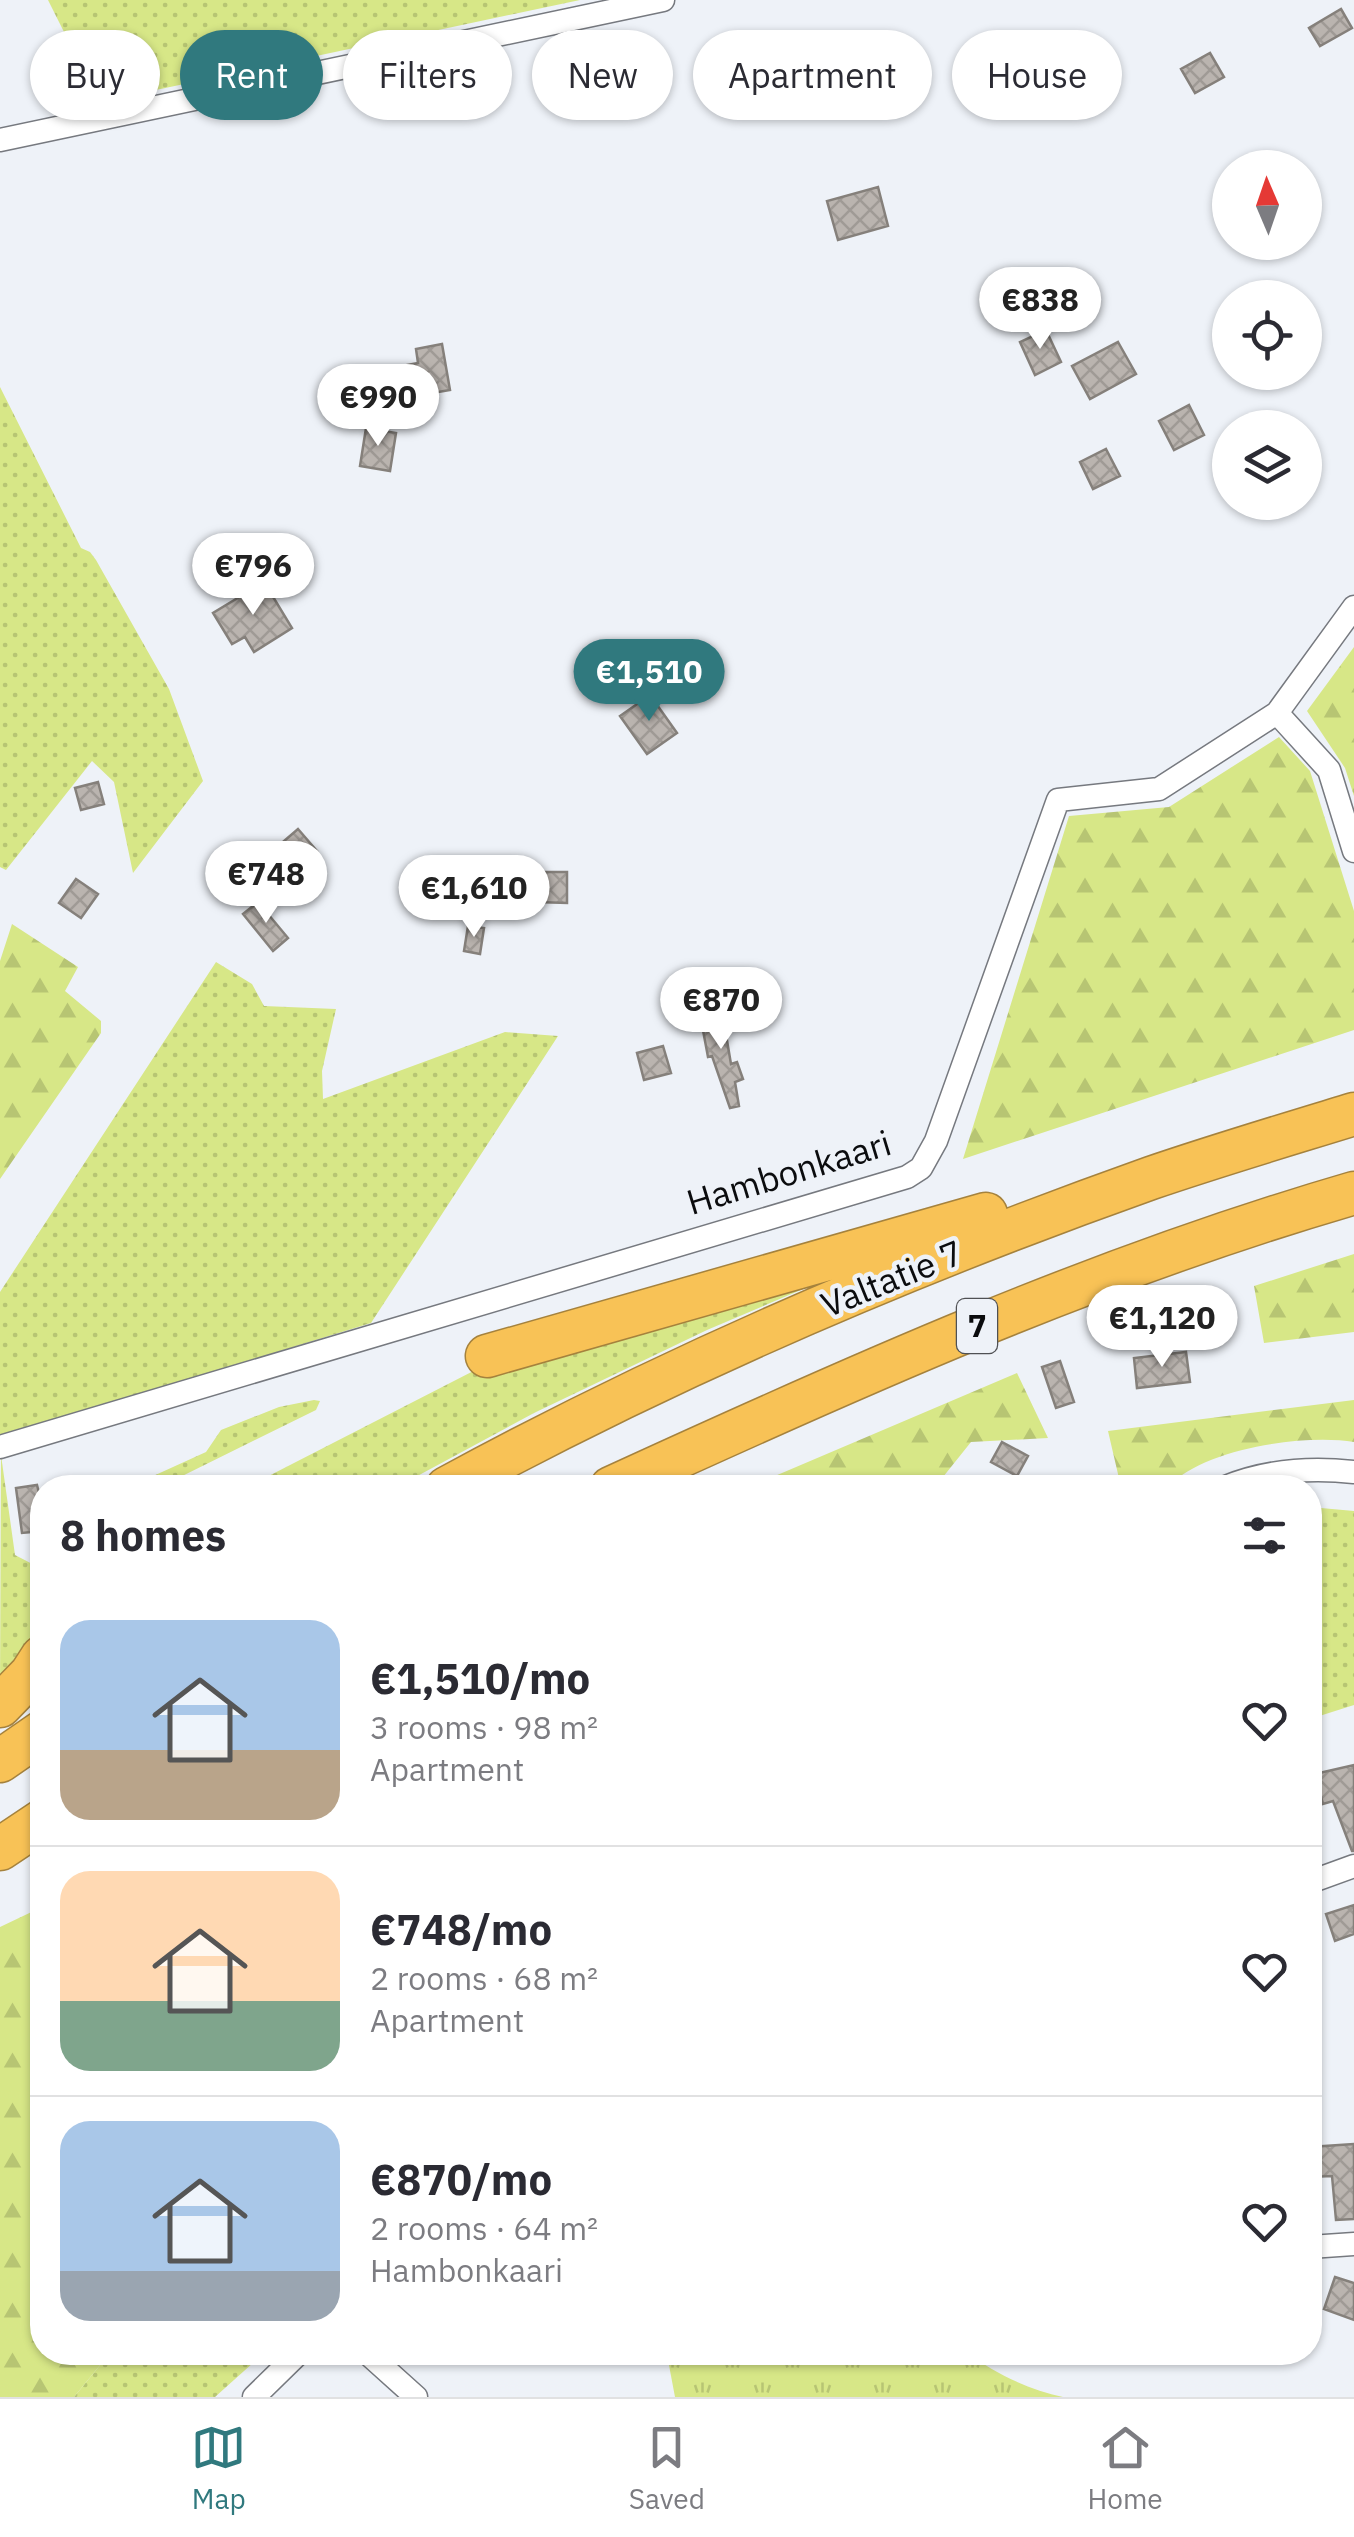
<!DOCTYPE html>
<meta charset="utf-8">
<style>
body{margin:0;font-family:"IBM Plex Sans",sans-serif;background:#f2f2f3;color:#2b2b33;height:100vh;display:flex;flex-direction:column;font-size:38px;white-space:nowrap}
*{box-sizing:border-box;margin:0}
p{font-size:32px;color:#7c7c81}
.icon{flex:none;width:55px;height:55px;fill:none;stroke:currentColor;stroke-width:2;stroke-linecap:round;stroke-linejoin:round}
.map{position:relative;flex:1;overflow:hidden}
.drawer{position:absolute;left:30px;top:1475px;width:1292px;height:890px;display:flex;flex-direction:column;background:#fff;border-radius:40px;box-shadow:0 2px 8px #0004}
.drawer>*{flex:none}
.guide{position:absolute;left:30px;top:30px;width:1295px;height:90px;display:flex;gap:20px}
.needle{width:65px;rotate:358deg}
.controls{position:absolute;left:1212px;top:150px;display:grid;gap:20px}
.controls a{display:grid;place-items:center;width:110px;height:110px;border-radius:50%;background:#fff;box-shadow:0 2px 8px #0004;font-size:50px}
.price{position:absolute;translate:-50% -85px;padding:0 22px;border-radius:35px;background:#fff;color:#222;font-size:32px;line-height:65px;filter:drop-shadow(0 2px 5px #0008)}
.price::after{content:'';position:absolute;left:50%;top:60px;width:30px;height:22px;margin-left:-15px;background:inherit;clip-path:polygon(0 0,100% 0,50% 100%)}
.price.on{background:#30797e;color:#fff}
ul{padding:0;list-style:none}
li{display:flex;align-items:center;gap:30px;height:250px;padding:0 30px}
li+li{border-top:2px solid #e1e1e2}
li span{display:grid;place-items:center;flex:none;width:280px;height:200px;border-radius:30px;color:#555}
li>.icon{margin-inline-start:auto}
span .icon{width:120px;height:120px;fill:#fffc;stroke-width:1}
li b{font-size:42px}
h2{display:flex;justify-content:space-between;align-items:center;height:120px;padding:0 30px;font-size:42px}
.tag{padding:0 35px;border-radius:45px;background:#fff;box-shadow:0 2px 8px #0004;font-size:35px;line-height:90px}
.tag.on{background:#30797e;color:#fff}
.dock{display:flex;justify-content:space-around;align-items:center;height:140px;border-top:2px solid #e1e1e2;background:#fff;font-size:28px;color:#7c7c81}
.dock a{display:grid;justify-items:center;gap:5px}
.dock .on{color:#30797e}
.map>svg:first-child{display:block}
.grass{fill:url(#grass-dots)}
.forest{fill:url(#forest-firs)}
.park{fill:url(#park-tufts)}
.building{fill:url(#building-cross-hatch);stroke:#85807b;stroke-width:2.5}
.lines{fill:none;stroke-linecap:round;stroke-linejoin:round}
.minor-casing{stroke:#76797f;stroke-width:25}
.motorway-casing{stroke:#a5823d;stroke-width:45}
.minor{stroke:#fff;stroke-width:22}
.motorway{stroke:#f8c256;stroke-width:42}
.labels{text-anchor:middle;stroke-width:9;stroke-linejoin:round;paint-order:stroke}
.shield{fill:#eef2f8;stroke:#4f5154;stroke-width:2.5}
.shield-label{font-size:32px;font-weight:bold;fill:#0b0c0e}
.street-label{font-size:35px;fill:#0b0c0e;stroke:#eef2f8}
</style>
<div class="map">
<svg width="1354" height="2397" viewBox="0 0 1354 2397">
<defs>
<pattern id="grass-dots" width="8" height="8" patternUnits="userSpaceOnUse" patternTransform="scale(2.5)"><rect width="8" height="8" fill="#d7e787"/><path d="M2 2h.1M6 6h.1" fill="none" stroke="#b7c573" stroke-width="1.8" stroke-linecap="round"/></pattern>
<pattern id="forest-firs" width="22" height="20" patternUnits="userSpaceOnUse" patternTransform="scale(2.5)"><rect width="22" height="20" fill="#d7e787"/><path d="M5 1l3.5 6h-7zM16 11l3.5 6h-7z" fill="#b7c573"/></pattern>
<pattern id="park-tufts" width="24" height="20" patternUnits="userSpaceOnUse" patternTransform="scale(2.5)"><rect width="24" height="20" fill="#d7e787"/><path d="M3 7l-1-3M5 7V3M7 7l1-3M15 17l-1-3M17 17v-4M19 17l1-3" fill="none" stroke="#b7c573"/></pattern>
<pattern id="building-cross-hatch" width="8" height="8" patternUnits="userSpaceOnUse" patternTransform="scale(2.5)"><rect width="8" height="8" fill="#bab4af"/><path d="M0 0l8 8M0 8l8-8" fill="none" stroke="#9f9a95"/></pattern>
</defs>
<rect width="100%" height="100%" fill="#eef2f8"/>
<path class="grass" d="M48 0H580L104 101 96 96Z
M0 387 81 548 90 552 96 560 169 689 203 781 133 873 114 782 92 761 6 870 0 867Z
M216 962 252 984 264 1006 336 1009 322 1071 323 1099 505 1032 558 1036 371 1323 0 1437V1292Z
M836 1275 707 1330 534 1413 397 1487 245 1488 489 1363Z
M314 1400 320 1401 316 1410 160 1487H129L206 1452 221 1430 279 1407Z
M1 1455 15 1555 42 1569V1629L0 1689Z
M1310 1507 1354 1511V1705L1310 1719Z
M110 2353H264L215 2397H74Z"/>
<path class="forest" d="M1354 647V796L1345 768 1307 711Z
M1279 737 1310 771 1354 911V1030L963 1159 1069 816 1169 807Z
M12 924 78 967 65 991 101 1021V1033L0 1179V961Z
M1354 1254V1332L1264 1343 1254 1286Z
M1017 1373 1048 1438 971 1442 935 1487H749Z
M1354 1400V1442C1304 1434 1204 1448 1168 1487H1121L1108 1431Z
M42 1907V2352L110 2353 74 2397H0V1927Z"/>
<path class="park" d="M659 2353H969C994 2374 1031 2390 1063 2397H675L668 2360Z"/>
<path class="building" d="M1341 9 1352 28 1320 46 1309 28Z
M1210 53 1224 77 1195 93 1181 69Z
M878 187 888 226 838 240 827 201Z
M1046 330 1061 362 1035 375 1020 342Z
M1118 342 1136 374 1090 399 1072 366Z
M442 344 450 390 397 399 391 368 418 363 416 349Z
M1189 405 1204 435 1174 450 1159 421Z
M366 428 396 433 390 471 360 466Z
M1106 449 1120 476 1093 489 1080 462Z
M264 582 292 628 254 652 245 637 232 644 213 613Z
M650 695 677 733 647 754 620 716Z
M98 782 104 804 81 810 75 788Z
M298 829 317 851 287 875 269 854Z
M537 872H567V903L536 902Z
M76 879 98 894 81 918 59 903Z
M258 902 288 938 273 951 243 914Z
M468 926 484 928 480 954 464 951Z
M721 1005 731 1064 737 1062 743 1079 735 1082 739 1106 730 1108 712 1056 708 1057 699 1009Z
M663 1046 671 1073 644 1080 637 1053Z
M1186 1352 1190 1382 1137 1388 1134 1358Z
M1060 1361 1074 1402 1056 1408 1042 1367Z
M1002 1442 1028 1456 1017 1476 991 1462Z
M37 1485 42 1505V1531L22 1533 16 1488Z
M1354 1765V1851H1352L1333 1801 1323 1804 1315 1774Z
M1354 1905V1934L1335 1941 1326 1914Z
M1354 2144V2219L1336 2220 1332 2176 1310 2177V2147Z
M1335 2277 1354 2283V2320L1324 2309Z"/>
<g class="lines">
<g class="minor-casing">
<path id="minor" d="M0 140 663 0
M1277 713 1329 770 1354 851
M0 1447 907 1177 921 1168 936 1141 1058 800 1159 789 1277 713 1354 607
M1223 1488C1266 1470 1309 1467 1354 1472
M1310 1882 1354 1866
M1310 2247 1354 2244
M366 2352 416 2397
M254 2397 300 2352"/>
</g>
<g class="motorway-casing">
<path id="motorway" d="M487 1356 986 1214
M447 1488C673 1365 909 1264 1151 1178 1218 1155 1286 1135 1354 1114
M611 1488C855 1376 1096 1268 1354 1193
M0 1706 31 1674 42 1657
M0 1761 42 1732
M0 1849 42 1821"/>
</g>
<use href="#minor" class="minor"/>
<use href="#motorway" class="motorway"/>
</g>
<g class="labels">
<rect class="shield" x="957" y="1299" width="40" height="54" rx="8"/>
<g class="shield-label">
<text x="977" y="1337">7</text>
</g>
<g class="street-label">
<text transform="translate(789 1173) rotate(-17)" y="12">Hambonkaari</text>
<text transform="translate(892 1279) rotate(-22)" y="12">Valtatie 7</text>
</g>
</g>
</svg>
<div class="controls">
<a><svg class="needle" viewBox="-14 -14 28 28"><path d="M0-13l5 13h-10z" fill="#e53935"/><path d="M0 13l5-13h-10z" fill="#7c7c81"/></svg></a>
<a><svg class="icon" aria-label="locate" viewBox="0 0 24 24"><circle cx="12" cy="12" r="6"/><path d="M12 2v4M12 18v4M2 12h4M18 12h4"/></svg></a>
<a><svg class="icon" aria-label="layers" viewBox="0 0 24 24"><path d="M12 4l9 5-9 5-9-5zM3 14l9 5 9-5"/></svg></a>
</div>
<b class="price" style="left:1040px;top:352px">€838</b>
<b class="price" style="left:378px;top:449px">€990</b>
<b class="price" style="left:253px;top:618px">€796</b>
<b class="price on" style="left:649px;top:724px">€1,510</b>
<b class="price" style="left:266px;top:926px">€748</b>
<b class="price" style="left:474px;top:940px">€1,610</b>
<b class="price" style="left:721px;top:1052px">€870</b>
<b class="price" style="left:1162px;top:1370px">€1,120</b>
<div class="guide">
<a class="tag">Buy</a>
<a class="tag on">Rent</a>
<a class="tag">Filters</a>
<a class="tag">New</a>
<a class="tag">Apartment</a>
<a class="tag">House</a>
</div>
<section class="drawer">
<h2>8 homes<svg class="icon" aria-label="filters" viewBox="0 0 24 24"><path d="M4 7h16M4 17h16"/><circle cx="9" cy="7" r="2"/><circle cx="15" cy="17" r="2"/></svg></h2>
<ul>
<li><span style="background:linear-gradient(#a9c7e8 65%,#b9a48a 0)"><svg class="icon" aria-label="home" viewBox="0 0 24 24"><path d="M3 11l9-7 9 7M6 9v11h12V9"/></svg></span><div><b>€1,510/mo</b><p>3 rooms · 98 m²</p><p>Apartment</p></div><svg class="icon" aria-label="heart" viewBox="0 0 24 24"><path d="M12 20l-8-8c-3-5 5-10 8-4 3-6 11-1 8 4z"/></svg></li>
<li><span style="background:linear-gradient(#ffd9b3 65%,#7fa58c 0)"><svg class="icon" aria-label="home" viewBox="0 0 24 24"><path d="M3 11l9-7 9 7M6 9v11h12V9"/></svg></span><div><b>€748/mo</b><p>2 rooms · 68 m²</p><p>Apartment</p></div><svg class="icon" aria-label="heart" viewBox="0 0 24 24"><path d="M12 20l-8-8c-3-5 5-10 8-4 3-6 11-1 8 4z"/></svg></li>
<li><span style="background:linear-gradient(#a9c7e8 75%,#9aa5b1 0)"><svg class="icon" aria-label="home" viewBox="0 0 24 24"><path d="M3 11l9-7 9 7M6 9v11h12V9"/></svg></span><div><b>€870/mo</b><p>2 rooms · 64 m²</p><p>Hambonkaari</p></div><svg class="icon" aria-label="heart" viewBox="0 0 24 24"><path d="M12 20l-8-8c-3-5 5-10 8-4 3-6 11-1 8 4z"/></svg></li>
</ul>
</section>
</div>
<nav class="dock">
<a class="on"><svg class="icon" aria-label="map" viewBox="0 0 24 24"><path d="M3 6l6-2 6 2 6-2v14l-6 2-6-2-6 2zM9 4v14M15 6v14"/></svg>Map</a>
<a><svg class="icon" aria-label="saved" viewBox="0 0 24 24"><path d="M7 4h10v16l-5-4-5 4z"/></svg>Saved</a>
<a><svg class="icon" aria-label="home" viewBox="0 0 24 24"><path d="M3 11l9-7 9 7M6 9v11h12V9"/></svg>Home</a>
</nav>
